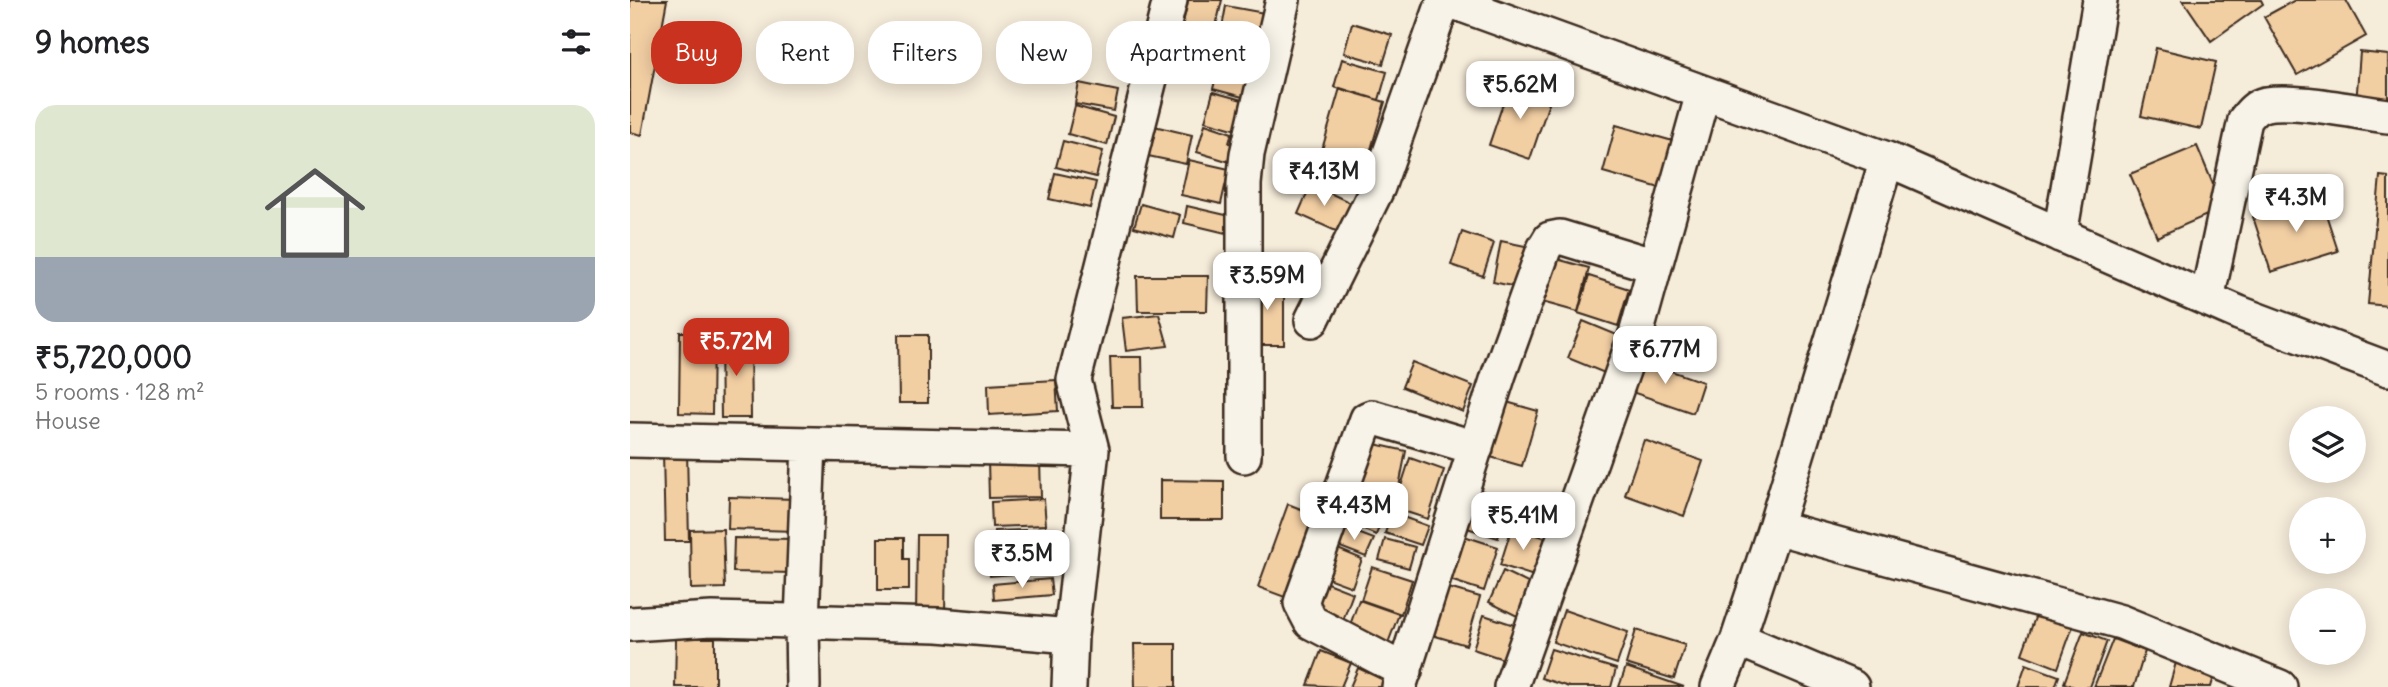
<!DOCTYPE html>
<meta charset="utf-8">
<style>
body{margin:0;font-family:Delius,sans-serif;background:#f6f6f6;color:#202124;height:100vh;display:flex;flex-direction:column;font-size:26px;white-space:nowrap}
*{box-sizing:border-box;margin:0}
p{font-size:23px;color:#757577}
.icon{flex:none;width:38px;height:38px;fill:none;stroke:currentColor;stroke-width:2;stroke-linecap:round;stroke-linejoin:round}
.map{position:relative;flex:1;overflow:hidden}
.sheet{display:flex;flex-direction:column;background:#fff;width:630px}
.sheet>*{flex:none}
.hud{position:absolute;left:21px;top:21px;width:665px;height:63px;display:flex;gap:14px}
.tools{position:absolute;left:1659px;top:406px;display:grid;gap:14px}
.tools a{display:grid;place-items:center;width:77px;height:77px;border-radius:50%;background:#fff;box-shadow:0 4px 18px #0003;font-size:35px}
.price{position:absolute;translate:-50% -60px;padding:0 16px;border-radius:14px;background:#fff;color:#222;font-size:23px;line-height:46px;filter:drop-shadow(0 2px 4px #0008)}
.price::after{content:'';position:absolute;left:50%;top:42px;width:21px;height:16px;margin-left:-10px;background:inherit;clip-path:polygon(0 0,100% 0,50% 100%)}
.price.current{background:#c8321e;color:#fff}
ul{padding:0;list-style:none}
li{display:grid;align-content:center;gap:14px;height:371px;padding:0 35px}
li span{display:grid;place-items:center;height:217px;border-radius:21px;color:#555}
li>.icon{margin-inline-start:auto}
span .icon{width:126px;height:126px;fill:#fffc;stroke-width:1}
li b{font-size:30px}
h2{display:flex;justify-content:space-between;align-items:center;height:84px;padding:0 35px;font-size:30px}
.tag{padding:0 24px;border-radius:28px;background:#fff;box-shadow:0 4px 18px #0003;font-size:24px;line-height:63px}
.tag.current{background:#c8321e;color:#fff}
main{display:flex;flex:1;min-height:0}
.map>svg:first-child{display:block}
.building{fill:#f2cea3;stroke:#3b2a1e;stroke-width:2}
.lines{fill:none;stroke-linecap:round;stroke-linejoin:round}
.minor-casing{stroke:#3b2a1e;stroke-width:38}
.minor{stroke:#f7f3e8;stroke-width:33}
</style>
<main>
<section class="sheet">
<h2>9 homes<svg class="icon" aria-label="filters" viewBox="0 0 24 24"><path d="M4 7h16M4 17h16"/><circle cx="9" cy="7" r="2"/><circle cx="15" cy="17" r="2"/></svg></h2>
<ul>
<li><span style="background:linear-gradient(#dfe7d0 70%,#9aa5b1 0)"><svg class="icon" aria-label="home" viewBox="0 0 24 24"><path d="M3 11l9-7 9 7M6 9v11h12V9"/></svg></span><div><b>₹5,720,000</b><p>5 rooms · 128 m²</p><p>House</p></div></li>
</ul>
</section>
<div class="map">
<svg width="1758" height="687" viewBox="0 0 1758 687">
<rect width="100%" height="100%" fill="#f6ecda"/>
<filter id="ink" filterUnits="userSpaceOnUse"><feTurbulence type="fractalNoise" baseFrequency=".0143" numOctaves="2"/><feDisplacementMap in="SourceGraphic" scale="14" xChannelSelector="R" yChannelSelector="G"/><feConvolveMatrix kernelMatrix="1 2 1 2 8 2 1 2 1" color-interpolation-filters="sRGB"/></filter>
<g filter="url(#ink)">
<path class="building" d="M0 0H37L12 135 0 132Z
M558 0H592L583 39 551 31Z
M1553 0H1631L1633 4 1581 41Z
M1665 0H1716L1736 36 1667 75 1634 17Z
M596 6 640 14 635 41 591 33Z
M722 23 762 35 753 64 714 53Z
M593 36 626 44V70L587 61Z
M1526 48 1586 62 1571 129 1511 116Z
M1730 52 1758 55V107L1726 104Z
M712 59 757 72 749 100 704 87Z
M589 64 619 72 617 82 624 84 620 99 583 89Z
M449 83 488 91 484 111 445 104Z
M880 83 921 97 900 159 859 145Z
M710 88 755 102 736 166 691 153Z
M583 92 612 100 609 112 615 113 610 131 575 121Z
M445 106 484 117 477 145 438 134Z
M575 124 602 133 599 143 606 145 600 162 567 152Z
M986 125 1050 143 1037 190 973 172Z
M524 126 562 135 556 164 518 156Z
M433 141 473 151 466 177 426 167Z
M1567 146 1593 208 1527 237 1500 174Z
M559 160 599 169 591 204 551 195Z
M425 173 466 182 460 208 419 199Z
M1750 176 1758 177V306L1738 304Z
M681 184 721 203 708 232 668 214Z
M1690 196 1708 251 1641 272 1623 217Z
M511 204 550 215 544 238 504 227Z
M557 206 600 216 596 233 554 223Z
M832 232 864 243 853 276 821 265Z
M871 241 900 247 891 288 863 282Z
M923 258 959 268 948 312 912 302Z
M507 276H578L577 311H508Z
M959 276 999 289 988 326 948 313Z
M621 278H654V345H620Z
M529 314 538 346 496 351 492 318Z
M953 321 992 337 977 374 938 358Z
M50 332H83L82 414 49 413Z
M268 335H298V403H269Z
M120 337 121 418H91L90 338Z
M480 357H512L513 407H482Z
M1007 359 1073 382 1063 413 996 390Z
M782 362 843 386 833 412 772 387Z
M426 380 428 411 359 415 358 384Z
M873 401 908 411 892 466 857 456Z
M1014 440 1073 461 1054 516 995 495Z
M740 443 776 451 767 497 730 489Z
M57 451 59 541H35L33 452Z
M780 458 814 470 798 519 764 508Z
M410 459 411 497 359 498 358 461Z
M530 480 594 481V520H530Z
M846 489 880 500 868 538 834 527Z
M99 497 166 499 165 531 98 529Z
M414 499 416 525 362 527 361 502Z
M723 500 754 513 746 535 714 522Z
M658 504 689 516 660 599 628 587Z
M762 513 798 526 791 545 755 533Z
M712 527 744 539 736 557 705 545Z
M882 527 916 538 904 576 870 565Z
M93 529 95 588 61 589 60 530Z
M395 530V543H403L404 555 365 557 364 531Z
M287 535H316L315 617H286Z
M831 535 868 547 854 591 817 579Z
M104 538 165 539V573L103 572Z
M248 538H274V559H279V590H248Z
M755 539 785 547 779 568 749 560Z
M703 547 732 559 722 587 692 576Z
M420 556 421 571 360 576 359 561Z
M742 567 782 580 771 614 731 600Z
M873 571 902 585 887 616 859 602Z
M420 579 422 595 364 600 363 584Z
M692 581 723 593 712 623 680 612Z
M815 587 850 597 836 645 802 635Z
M729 600 769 614 758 643 719 628Z
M934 610 998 632 987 664 923 642Z
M1407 612 1443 626 1428 668 1392 654Z
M854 615 887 626 876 660 843 649Z
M1006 630 1055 645 1044 679 996 664Z
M1453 632 1477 641 1460 687H1444L1434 683Z
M46 638H85V687H45Z
M1483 639 1515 651 1504 687H1464Z
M504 644H546V687H505Z
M921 649 986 669 981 687H939L911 678Z
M691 651 721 663 711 687 678 685Z
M1547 659 1586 670 1581 687H1539Z
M1396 664 1429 676 1425 687H1388Z
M996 667 1054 687H989Z
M728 668 756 681 753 687H720Z"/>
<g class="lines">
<g class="minor-casing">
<path id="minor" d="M818 0 1257 159 1609 313 1758 369
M1430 235 1470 0
M1577 299 1615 120C1621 112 1626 106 1636 104 1667 99 1725 112 1758 116
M682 320 748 187 814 0
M0 440 462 450
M614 456V184L617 154 653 0
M1145 527 1491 622 1650 687
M0 624 82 619 308 625 441 636
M1108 639 1222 687
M775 671 681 622 671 603 674 594 737 419 742 417 846 448
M173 687 172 621 179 444
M439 687 441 636 462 450 444 380 540 0
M769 687 869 374 914 249 920 239 930 237 1025 266
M881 687 1007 331 1073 93
M1088 687 1108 639 1145 527 1257 159"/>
</g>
<use href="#minor" class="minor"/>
</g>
</g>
</svg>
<div class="tools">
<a><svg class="icon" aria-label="layers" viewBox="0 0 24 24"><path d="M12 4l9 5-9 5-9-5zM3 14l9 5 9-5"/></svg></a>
<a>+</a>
<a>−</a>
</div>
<b class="price" style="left:890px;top:121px">₹5.62M</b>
<b class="price" style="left:694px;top:208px">₹4.13M</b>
<b class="price" style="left:1666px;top:234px">₹4.3M</b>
<b class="price" style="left:637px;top:312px">₹3.59M</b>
<b class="price current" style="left:106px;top:378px">₹5.72M</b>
<b class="price" style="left:1035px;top:386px">₹6.77M</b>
<b class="price" style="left:724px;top:542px">₹4.43M</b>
<b class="price" style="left:893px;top:552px">₹5.41M</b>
<b class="price" style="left:392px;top:590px">₹3.5M</b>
<div class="hud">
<a class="tag current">Buy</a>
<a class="tag">Rent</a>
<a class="tag">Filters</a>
<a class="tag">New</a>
<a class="tag">Apartment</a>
</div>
</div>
</main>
